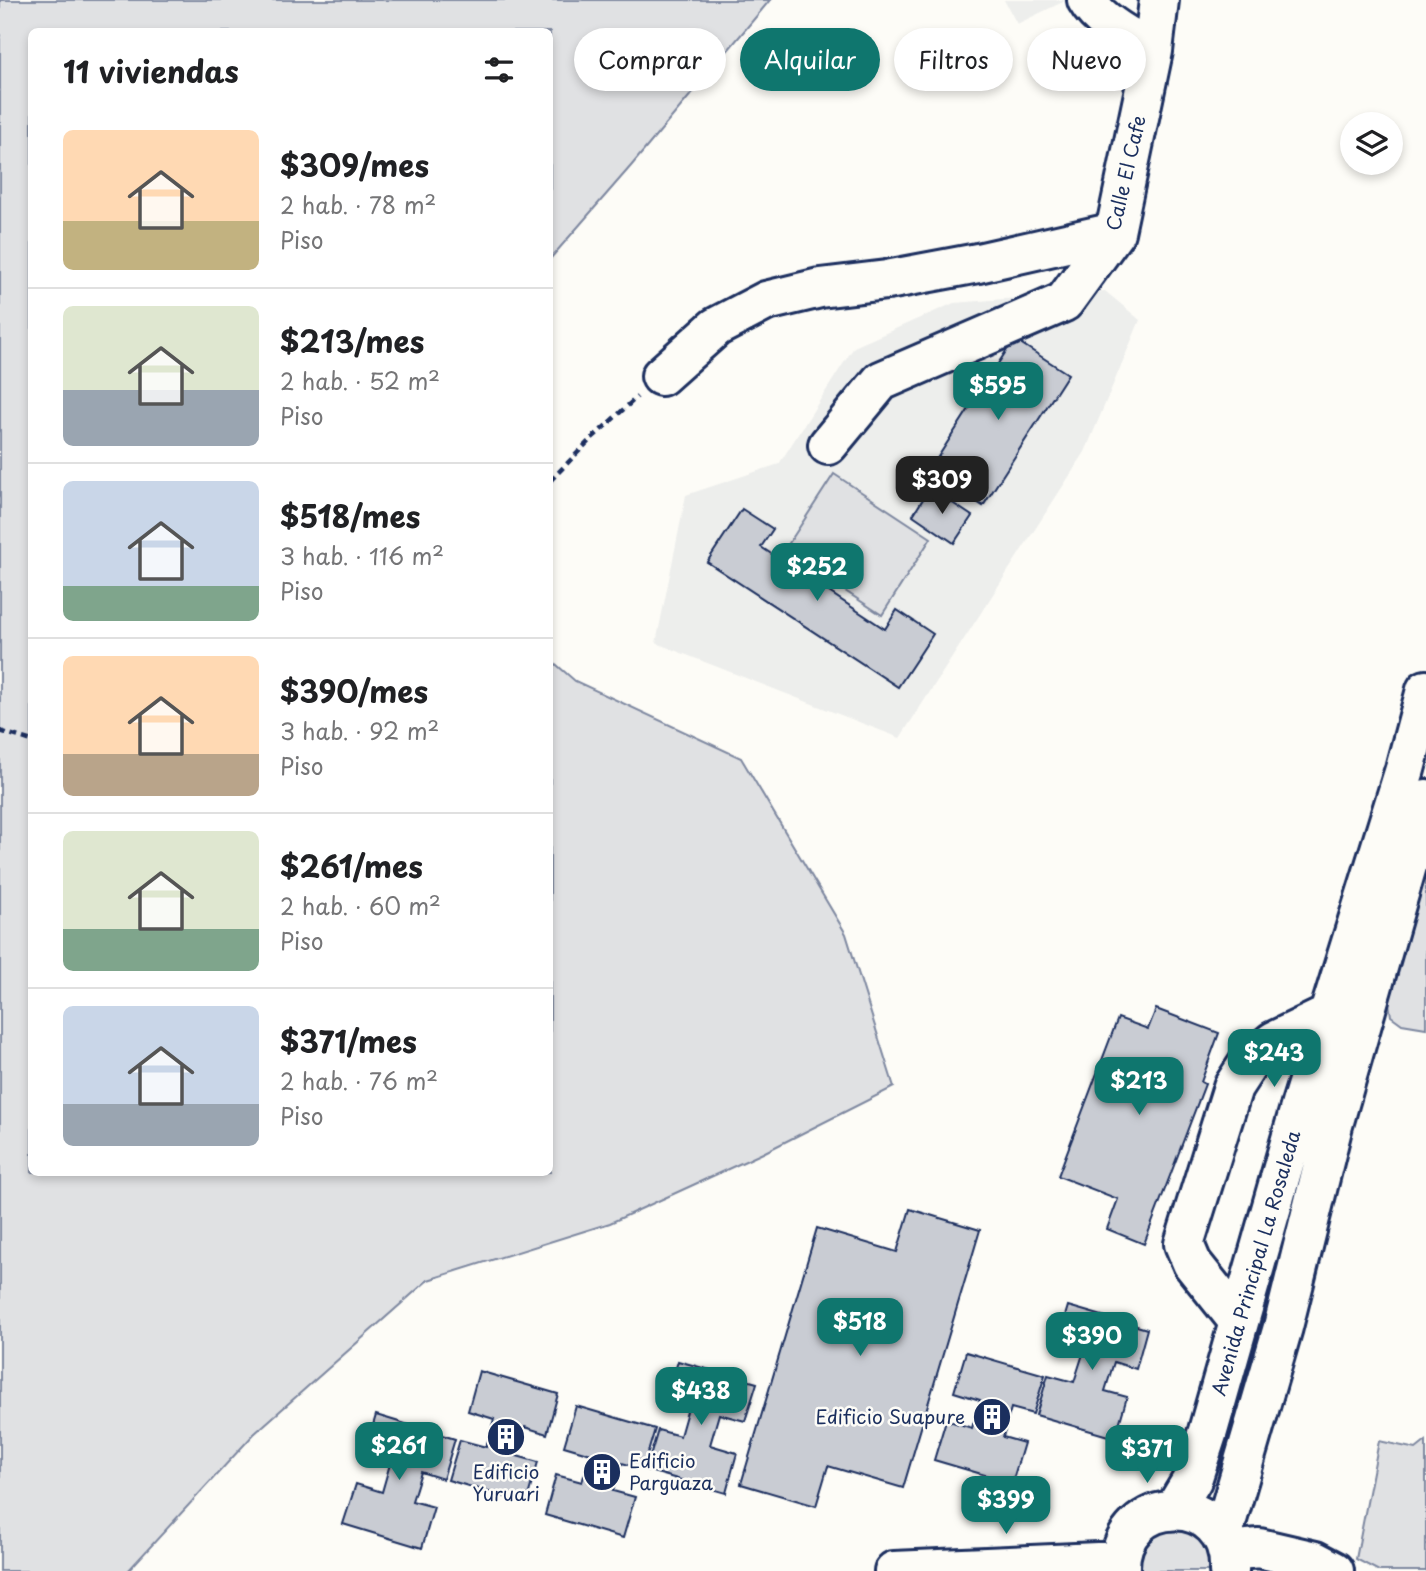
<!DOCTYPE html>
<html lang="es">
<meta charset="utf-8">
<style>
body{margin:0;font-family:"Playpen Sans",sans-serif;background:#f2f2f2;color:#202124;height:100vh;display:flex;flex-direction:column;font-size:26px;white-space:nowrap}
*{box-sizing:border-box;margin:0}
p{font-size:23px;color:#757577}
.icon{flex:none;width:38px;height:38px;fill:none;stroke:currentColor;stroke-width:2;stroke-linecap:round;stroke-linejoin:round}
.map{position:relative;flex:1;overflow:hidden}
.sheet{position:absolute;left:28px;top:28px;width:525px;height:1148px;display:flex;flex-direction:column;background:#fff;border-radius:10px;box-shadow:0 4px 10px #0003}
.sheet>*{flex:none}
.hud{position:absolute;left:574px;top:28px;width:665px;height:63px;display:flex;gap:14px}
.tools{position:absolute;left:1340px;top:112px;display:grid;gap:14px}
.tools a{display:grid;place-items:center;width:63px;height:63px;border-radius:50%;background:#fff;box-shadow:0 4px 10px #0003;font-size:35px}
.price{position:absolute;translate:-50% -60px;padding:0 16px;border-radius:14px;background:#0f766e;color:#fff;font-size:23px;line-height:46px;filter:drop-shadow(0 2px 4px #0008)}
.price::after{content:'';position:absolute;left:50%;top:42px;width:21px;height:16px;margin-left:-10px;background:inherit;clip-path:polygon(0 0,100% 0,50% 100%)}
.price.selected{background:#222;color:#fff}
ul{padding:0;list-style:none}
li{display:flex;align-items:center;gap:21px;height:175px;padding:0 35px}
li+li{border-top:2px solid #e0e0e0}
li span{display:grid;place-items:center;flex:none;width:196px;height:140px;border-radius:10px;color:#555}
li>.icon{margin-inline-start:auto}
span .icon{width:84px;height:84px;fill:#fffc;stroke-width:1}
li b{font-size:30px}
h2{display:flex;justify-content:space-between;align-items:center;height:84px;padding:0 35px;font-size:30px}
.chip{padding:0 24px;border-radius:32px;background:#fff;box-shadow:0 4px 10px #0003;font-size:24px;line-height:63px}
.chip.selected{background:#0f766e;color:#fff}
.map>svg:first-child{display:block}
.built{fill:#edeeec}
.green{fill:#e0e1e3;stroke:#7e88a0;stroke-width:2}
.building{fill:#c9ccd3;stroke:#1b2f5e;stroke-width:2}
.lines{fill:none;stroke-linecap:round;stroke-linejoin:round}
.minor-casing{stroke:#1b2f5e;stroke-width:44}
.path{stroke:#1b2f5e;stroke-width:4.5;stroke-dasharray:7 5;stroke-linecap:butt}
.minor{stroke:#fdfcf7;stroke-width:38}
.labels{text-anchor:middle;stroke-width:5;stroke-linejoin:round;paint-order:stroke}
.street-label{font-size:19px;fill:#1b2f5e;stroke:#fdfcf7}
.poi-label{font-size:19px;fill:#1b2f5e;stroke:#fdfcf7;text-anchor:end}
</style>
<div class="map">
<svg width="1426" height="1571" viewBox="0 0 1426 1571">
<rect width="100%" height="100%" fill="#fdfcf7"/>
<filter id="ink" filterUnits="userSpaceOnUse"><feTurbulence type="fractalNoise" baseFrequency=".0143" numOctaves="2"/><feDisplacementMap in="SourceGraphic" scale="14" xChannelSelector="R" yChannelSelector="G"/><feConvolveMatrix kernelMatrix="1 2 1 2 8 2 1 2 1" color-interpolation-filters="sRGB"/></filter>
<g filter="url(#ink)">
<path class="built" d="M1004 0H1067L1017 24Z
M1105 291 1140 320 1085 452 900 738 656 643 686 495 779 464 854 347 954 303Z"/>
<path class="green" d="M0 0H770L631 166 550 259V32H32V1172H550V659L575 681 741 758 846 934 894 1087 763 1153 610 1223 428 1280 254 1434 128 1571H0Z
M834 474 931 538 882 615 784 551Z
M1426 875V1028L1402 1024 1391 1016 1389 1003 1397 969Z
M1379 1441 1416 1449 1426 1441V1571H1379L1356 1559Z
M1165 1527 1202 1534 1217 1571H1138L1143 1546Z"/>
<path class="building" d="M1014 339 1068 374 983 506 929 471Z
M930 488 972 516 954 543 913 515Z
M742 509 773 529 761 547 885 629 897 610 933 634 898 687 707 562Z
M1156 1009 1219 1033 1201 1082 1205 1084 1144 1244 1107 1229 1118 1199 1058 1176 1118 1018 1148 1029Z
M910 1209 980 1230 903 1488 828 1466 816 1506 741 1484 817 1228 897 1252Z
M1068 1306 1147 1329 1136 1369 1114 1362 1105 1391 1127 1397 1115 1438 1036 1415 1048 1375 1074 1382 1083 1354 1056 1346Z
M966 1352 1045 1375 1033 1414 1011 1408 1003 1437 1024 1443 1012 1483 934 1460 946 1420 972 1428 980 1400 954 1392Z
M678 1361 757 1383 745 1421 719 1414 710 1445 737 1453 726 1493 646 1470 658 1430 680 1436 688 1408 666 1401Z
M479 1371 558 1394 547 1434 525 1427 517 1456 538 1462 526 1503 448 1480 460 1440 486 1447 494 1419 468 1411Z
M576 1406 655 1429 643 1469 622 1463 613 1491 635 1497 623 1538 545 1515 556 1475 582 1482 591 1454 564 1446Z
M376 1415 455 1439 443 1479 421 1472 412 1501 434 1507 422 1548 343 1524 356 1484 382 1492 390 1464 364 1456Z"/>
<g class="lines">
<g class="minor-casing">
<path id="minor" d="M1087 0C1099 22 1131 38 1153 51
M661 376 716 327 766 301 820 288 887 280 978 263 1115 232
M828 445 881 381 1064 302 1115 232 1153 51 1159 0
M1239 1322 1192 1263 1184 1244 1233 1087 1250 1061 1274 1041 1328 1015
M1174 1510 1192 1480 1208 1431 1301 1104 1405 769 1426 690
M1222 1537 1283 1327 1333 1125 1426 799
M1228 1551 1259 1548 1315 1561 1334 1571
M894 1571 1120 1561
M1120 1571C1117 1491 1233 1490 1229 1571"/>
</g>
<path class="path" d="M550 481 589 441 637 397
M0 731 32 741"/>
<use href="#minor" class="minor"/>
</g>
</g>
<defs>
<g id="building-disc" transform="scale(2.0125)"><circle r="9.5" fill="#1b2f5e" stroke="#fdfcf7"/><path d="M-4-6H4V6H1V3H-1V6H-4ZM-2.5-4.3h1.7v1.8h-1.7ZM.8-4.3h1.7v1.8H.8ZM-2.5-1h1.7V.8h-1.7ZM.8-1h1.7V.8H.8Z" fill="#fff"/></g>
</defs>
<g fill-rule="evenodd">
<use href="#building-disc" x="992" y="1417"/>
<use href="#building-disc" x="506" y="1437"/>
<use href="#building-disc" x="602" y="1472"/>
</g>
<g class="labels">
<g class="street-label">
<text transform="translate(1126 173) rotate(-77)" y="7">Calle El Cafe</text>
<text transform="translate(1256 1263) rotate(-74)" y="7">Avenida Principal La Rosaleda</text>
</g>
<g class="poi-label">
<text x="965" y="1424">Edificio Suapure</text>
<text x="629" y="1468" text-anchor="start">Edificio<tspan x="629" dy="22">Parguaza</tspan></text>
<text x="506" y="1479" text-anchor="middle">Edificio<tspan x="506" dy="22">Yuruari</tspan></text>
</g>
</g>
</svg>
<div class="tools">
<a><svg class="icon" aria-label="layers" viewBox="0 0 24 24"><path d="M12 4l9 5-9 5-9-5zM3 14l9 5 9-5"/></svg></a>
</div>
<b class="price" style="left:998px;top:422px">$595</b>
<b class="price selected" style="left:942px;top:516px">$309</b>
<b class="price" style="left:817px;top:603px">$252</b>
<b class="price" style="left:1274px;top:1089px">$243</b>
<b class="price" style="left:1139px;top:1117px">$213</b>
<b class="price" style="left:860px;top:1358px">$518</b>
<b class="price" style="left:1092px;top:1372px">$390</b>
<b class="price" style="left:701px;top:1427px">$438</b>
<b class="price" style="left:399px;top:1482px">$261</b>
<b class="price" style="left:1147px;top:1485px">$371</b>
<b class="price" style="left:1006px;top:1536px">$399</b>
<div class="hud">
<a class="chip">Comprar</a>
<a class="chip selected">Alquilar</a>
<a class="chip">Filtros</a>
<a class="chip">Nuevo</a>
</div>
<section class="sheet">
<h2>11 viviendas<svg class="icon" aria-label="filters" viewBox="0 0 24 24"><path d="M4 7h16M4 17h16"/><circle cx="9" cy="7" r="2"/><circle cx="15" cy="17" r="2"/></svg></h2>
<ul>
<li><span style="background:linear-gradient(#ffd9b3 65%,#c2b280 0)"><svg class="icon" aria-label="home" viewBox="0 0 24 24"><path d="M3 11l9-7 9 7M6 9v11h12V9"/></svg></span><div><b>$309/mes</b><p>2 hab. · 78 m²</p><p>Piso</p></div></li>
<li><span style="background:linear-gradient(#dfe7d0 60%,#9aa5b1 0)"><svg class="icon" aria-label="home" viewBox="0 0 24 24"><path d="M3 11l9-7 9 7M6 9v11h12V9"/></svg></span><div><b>$213/mes</b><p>2 hab. · 52 m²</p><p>Piso</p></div></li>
<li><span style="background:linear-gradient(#c9d6e8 75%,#7fa58c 0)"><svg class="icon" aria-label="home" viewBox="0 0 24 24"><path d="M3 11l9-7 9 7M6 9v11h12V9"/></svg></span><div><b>$518/mes</b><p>3 hab. · 116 m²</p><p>Piso</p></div></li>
<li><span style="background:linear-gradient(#ffd9b3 70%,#b9a48a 0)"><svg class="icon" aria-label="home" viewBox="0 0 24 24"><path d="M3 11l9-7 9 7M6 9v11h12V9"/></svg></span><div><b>$390/mes</b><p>3 hab. · 92 m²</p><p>Piso</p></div></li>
<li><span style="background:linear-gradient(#dfe7d0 70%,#7fa58c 0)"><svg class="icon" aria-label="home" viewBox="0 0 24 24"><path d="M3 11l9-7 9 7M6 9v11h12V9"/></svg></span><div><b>$261/mes</b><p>2 hab. · 60 m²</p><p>Piso</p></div></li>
<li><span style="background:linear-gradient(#c9d6e8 70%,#9aa5b1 0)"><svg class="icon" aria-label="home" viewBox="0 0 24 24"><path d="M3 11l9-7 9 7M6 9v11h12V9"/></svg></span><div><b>$371/mes</b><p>2 hab. · 76 m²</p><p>Piso</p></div></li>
</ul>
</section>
</div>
